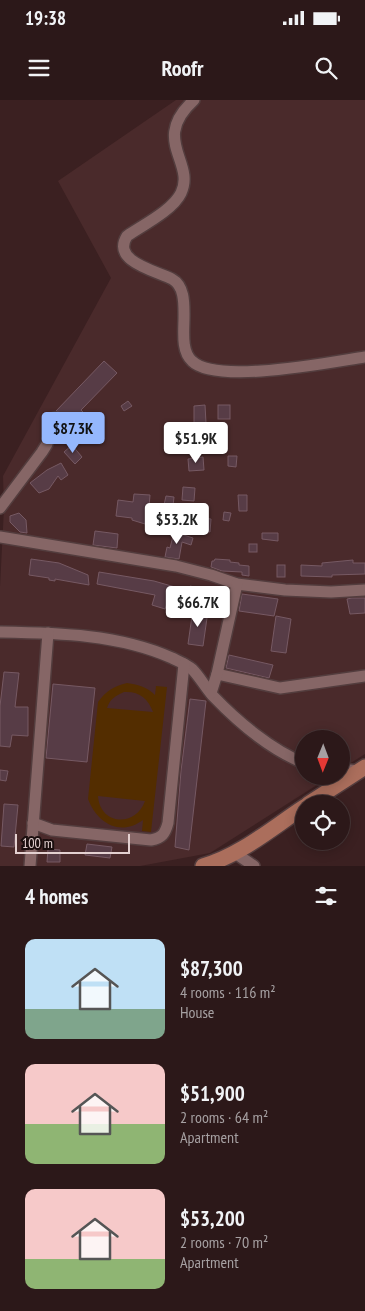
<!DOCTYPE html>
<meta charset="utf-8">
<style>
:root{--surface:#2c1819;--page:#382526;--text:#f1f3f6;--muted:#a6a0a2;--line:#483738;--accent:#94b7fd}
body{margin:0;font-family:"PT Sans Narrow",sans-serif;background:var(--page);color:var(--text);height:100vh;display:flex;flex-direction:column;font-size:19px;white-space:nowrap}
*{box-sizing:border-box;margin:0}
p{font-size:16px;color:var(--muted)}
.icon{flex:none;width:28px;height:28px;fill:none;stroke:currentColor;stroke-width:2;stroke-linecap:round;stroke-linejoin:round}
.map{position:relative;height:766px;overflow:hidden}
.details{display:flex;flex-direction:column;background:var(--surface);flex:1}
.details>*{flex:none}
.needle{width:32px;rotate:181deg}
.controls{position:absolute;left:295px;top:630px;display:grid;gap:10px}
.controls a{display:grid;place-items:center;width:55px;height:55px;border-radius:50%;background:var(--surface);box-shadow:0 2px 12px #0003,0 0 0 1px var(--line);font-size:25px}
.scale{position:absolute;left:15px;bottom:12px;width:115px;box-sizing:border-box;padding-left:5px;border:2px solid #e3d0d0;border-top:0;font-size:14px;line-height:18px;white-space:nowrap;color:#e3d0d0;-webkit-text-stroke:4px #1a0e0e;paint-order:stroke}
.price{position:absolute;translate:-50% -42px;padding:0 11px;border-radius:5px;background:#fff;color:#222;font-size:16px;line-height:32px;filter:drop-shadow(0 1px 2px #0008)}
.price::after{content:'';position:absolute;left:50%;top:30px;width:15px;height:11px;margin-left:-8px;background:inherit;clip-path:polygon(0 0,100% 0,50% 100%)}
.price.on{background:var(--accent);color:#111}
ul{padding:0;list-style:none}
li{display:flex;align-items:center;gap:15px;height:125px;padding:0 25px}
li span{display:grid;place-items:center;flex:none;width:140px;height:100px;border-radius:10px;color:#555}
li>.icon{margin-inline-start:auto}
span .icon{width:60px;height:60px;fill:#fffc;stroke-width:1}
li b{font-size:21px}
h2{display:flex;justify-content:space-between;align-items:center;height:60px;padding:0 25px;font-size:21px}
.status{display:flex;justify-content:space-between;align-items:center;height:35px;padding:0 25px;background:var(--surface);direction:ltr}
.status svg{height:14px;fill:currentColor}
header{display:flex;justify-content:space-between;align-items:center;height:65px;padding:0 25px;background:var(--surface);font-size:22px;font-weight:700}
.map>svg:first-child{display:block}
</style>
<div class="status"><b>19:38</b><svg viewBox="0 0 49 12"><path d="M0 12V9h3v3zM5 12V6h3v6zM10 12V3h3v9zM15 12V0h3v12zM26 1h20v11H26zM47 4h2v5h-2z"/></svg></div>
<header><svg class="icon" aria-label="menu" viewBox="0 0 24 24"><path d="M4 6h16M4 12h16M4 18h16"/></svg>Roofr<svg class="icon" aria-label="search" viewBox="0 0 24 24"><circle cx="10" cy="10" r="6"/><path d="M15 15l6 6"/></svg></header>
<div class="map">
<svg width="365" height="766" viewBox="0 0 365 766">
<rect width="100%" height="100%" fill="#3b2021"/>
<path fill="#4a2a2b" d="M176 0H365V654L341 669V639H304V676H331L210 753 140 766H0V487L4 408 3 376 111 178 58 81Z"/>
<path fill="#532d00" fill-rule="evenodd" d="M127 583C139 585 147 587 155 595L156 586 167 587 151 732 142 731 143 720C120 737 97 723 88 699L98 602C106 591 114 586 127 583ZM124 592C139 591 148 598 153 612L107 608C110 599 115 596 124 592ZM98 696 145 701C135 728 100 725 98 696Z"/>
<g fill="#573c46" stroke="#765963">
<path d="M104 261 117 273 81 310 93 322 80 336 62 319 60 313 56 311Z"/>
<path d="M128 301 132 306 124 311 121 306Z"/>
<path d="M205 305 206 323H194V306Z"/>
<rect x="218" y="305" width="12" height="14"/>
<path d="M173 332 177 343 170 345 167 335Z"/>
<path d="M208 332H219V340H216V343L208 344Z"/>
<path d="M72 345 82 357 75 364 64 352Z"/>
<path d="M228 356H237L236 367 228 366Z"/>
<path d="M203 357 204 370 189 371 188 359Z"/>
<path d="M61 363 68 375 61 380 58 376 49 389 39 393 30 383 47 370Z"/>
<path d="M183 387 195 388 194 401 182 400Z"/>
<path d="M134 394 150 395 149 407 145 424 132 420V418L116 416 118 400 133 402Z"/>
<path d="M238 395H247V411H239Z"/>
<path d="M166 396 174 397 173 406 164 405Z"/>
<path d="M224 412 231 413 229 421 223 420Z"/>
<path d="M19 413 26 420 27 433 20 432 10 422V416Z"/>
<path d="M200 418 211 419 210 432 199 431Z"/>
<path d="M95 431 118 434 117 448 93 445Z"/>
<path d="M174 432 193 438 191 445 182 442 179 459 165 457 167 447 170 448Z"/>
<path d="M262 433H278V441L262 439Z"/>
<rect x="249" y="444" width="8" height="8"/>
<path d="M31 459 59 463 88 475 89 485 55 479V481L49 480V478L29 475Z"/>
<path d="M215 459 230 460V462L239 463V465L249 466V476L242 475V472L222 471 211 467 212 461H214Z"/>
<path d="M353 460V463H365V474L332 475V477L301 476V465L322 466V463Z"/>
<rect x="277" y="465" width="8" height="12"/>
<path d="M99 472 154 481 189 491 190 486 223 493 221 503 178 494 177 498 170 496 165 509 152 505 155 495 97 484Z"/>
<path d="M242 494 278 499 274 516 239 511Z"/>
<path d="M352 498H365V513L350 514 347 499Z"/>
<path d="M193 509 208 511 203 546 188 544Z"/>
<path d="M276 516 291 519 286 553 271 551Z"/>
<path d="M229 555 273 565 269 578 226 568Z"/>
<path d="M4 572 19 573 15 607H28V636L12 635 10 647 0 646V606Z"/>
<path d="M53 584 95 588 87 662 46 658Z"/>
<path d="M190 599 206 601 189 750 175 747 181 671Z"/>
<path d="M0 670 8 671 6 681 0 680Z"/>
<path d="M4 704 18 705 14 747 1 746Z"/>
<path d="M87 744 112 747 110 758 85 755Z"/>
<path d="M48 749 60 750V762H47Z"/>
</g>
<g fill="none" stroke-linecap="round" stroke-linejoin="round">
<defs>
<g id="minor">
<path d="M194 0C150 40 196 62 181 93 173 110 143 125 127 136 111 162 157 171 172 179 185 186 184 205 184 217 184 231 181 251 192 261 216 285 331 262 365 257"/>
<path d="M0 408 42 352 47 344 55 318"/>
<path d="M0 437 176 466 211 475 237 484 285 490 331 492 365 490"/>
<path d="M0 532C57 533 119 534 172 558 178 561 186 564 192 569 200 577 205 587 213 596 237 621 271 650 304 663"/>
<path d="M217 574 280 588 365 576"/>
<path d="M211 593 217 574 237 484"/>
<path d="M341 669 359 671"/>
<path d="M33 723 52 730 151 740C162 738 165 734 168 723L184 564"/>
<path d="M235 753 254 766"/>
<path d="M30 766 48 533"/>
</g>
<g id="major">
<path d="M308 704 365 667"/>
<path d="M203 766C241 755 272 728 304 707"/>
</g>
</defs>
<use href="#minor" stroke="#533d3e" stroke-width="14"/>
<use href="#major" stroke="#533d3e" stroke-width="18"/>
<path stroke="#897272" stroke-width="1" stroke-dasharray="2.5 2.5" stroke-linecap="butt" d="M60 335 69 329"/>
<use href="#minor" stroke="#866666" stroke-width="11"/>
<use href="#major" stroke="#ab6e5c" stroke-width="15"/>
</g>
</svg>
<div class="controls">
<a><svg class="needle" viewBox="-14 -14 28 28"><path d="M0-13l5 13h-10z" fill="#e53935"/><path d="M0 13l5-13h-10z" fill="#a6a0a2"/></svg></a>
<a><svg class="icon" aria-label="locate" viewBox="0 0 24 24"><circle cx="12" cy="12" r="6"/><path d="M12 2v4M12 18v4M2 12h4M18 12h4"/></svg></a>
</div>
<div class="scale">100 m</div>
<b class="price on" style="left:73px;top:354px">$87.3K</b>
<b class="price" style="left:196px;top:364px">$51.9K</b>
<b class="price" style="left:177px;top:445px">$53.2K</b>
<b class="price" style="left:198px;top:528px">$66.7K</b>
</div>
<section class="details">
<h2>4 homes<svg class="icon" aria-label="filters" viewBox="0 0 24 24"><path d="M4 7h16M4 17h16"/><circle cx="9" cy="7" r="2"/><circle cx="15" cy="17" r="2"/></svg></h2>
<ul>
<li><span style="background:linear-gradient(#bfe0f5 70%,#7fa58c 0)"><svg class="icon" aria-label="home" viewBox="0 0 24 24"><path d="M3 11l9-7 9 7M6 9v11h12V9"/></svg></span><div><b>$87,300</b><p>4 rooms · 116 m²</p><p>House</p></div></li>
<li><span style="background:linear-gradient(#f6c9c9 60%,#8fb573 0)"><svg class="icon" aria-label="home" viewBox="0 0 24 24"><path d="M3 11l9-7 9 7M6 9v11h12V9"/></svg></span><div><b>$51,900</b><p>2 rooms · 64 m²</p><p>Apartment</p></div></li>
<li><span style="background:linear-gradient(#f6c9c9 70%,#8fb573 0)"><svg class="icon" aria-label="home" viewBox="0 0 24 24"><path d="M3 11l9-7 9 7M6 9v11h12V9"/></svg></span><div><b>$53,200</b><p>2 rooms · 70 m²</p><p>Apartment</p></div></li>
</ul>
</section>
